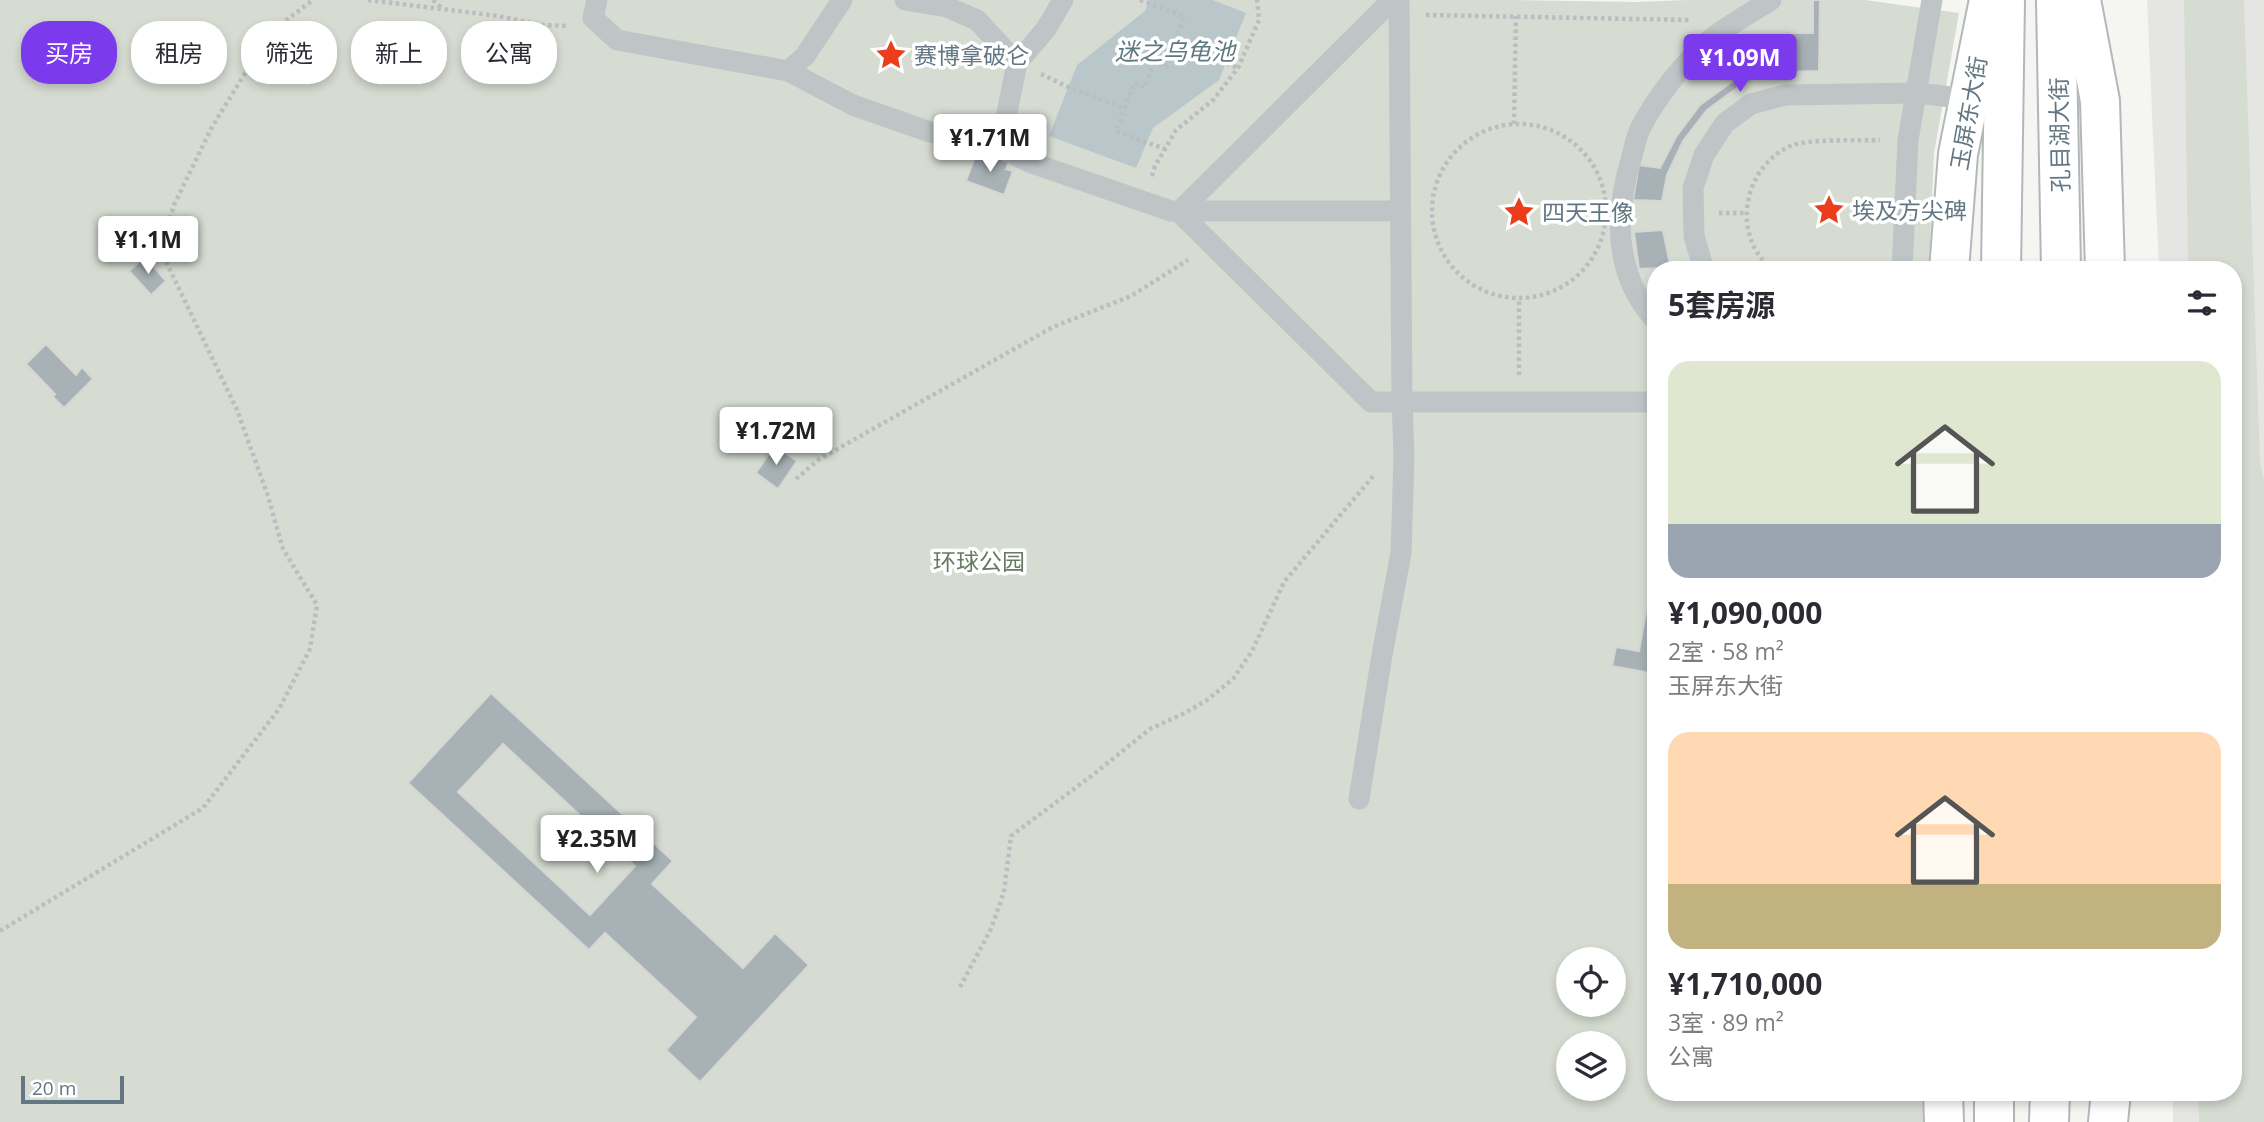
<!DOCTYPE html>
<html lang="zh">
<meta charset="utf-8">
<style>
:root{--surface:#fff;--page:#f2f2f3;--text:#2b2b33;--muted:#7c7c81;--accent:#7c3aed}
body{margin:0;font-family:"Open Sans","Noto Sans SC",sans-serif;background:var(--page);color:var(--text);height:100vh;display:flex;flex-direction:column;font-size:26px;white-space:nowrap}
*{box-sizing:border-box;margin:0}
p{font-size:23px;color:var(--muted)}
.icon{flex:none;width:38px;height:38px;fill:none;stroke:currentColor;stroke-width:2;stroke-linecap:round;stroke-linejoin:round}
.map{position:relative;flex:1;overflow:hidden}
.panel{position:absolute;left:1647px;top:261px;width:595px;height:840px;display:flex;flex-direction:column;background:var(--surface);border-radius:28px;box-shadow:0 4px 10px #0003}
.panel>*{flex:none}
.hud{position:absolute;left:21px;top:21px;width:665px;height:63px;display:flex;gap:14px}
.tools{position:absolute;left:1556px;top:947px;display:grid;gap:14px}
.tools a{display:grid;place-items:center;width:70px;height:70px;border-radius:50%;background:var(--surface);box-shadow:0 4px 10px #0003;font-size:35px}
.scale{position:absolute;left:21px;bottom:18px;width:103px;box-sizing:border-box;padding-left:7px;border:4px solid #627783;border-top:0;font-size:19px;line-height:24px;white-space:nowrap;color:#627783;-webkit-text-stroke:5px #fff;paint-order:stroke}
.price{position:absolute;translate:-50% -60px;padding:0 16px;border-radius:7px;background:#fff;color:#222;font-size:23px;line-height:46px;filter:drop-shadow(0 2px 4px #0008)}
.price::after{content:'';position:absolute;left:50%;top:42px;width:21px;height:16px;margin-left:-10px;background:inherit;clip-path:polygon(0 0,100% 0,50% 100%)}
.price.active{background:var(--accent);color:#fff}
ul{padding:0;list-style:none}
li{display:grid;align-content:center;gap:14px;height:371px;padding:0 21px}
li span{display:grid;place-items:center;height:217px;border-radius:21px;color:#555}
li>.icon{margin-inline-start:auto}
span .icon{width:126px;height:126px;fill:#fffc;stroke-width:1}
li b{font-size:30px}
h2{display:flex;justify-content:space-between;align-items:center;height:84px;padding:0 21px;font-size:30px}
.pill{padding:0 24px;border-radius:28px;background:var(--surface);box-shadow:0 4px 10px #0003;font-size:24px;line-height:63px}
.pill.active{background:var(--accent);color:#fff}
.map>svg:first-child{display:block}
</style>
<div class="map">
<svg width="2264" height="1122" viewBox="0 0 2264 1122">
<rect width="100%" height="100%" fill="#f5f5f1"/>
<path fill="#e5e6e4" d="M2147 0H2264V1122H2173V1092H2233V270L2159 269Z"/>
<g fill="#d6dcd2" fill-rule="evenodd">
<path d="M0 0H1514L1636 2 1688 0H1865L1959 13 1934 153 1929 269 1656 270V1092H1932V1122H0ZM1568 959H1614V1004H1568ZM1568 1043H1614V1088H1568Z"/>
<path d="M2184 0H2244L2260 462 2264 480V1122H2199L2198 1092H2233V270L2188 269Z"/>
</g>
<path fill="#b9c7cb" d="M1149 0H1213L1246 13 1219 80 1153 128 1136 168 1049 136 1077 65 1145 11Z"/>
<g fill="#a8b2b6" stroke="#d6d6d4" stroke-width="2" fill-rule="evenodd">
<path d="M1813 0H1820L1819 71 1780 72 1744 83 1707 110 1683 141 1667 175 1662 201 1633 200 1639 165 1660 168 1676 137 1700 105 1740 76 1748 74V44L1787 43V33H1813Z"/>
<path d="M984 153 1009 162 1006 169 1013 171 1004 195 966 181 975 157 981 159Z"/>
<path d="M1663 230 1671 270H1661L1660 268 1639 269 1634 232Z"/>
<path d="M145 257 166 281 151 295 129 271Z"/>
<path d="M46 344 76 375 82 367 93 379 64 408 53 397 55 394 26 364Z"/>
<path d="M774 446 797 461 778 489 756 473Z"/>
<path d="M1654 566H1656V674L1612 666 1616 647 1639 651Z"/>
<path d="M491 693 673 861 652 884 743 968 775 933 809 965 700 1082 666 1050 696 1017 605 933 589 950 408 783ZM503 744 635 866 590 915 458 792Z"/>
</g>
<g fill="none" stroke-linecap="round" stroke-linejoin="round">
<defs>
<g id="primary">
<path d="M2081 0 2100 101 2105 270"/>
<path d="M1949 270 1958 154 1989 0"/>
<path d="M1943 1092 1944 1122"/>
<path d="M2108 1122 2111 1092"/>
</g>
<g id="trunk">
<path d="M2056 0 2061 270"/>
<path d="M2001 270 2005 0"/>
<path d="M1994 1122V1092"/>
<path d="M2049 1122 2050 1092"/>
</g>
</defs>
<use href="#primary" stroke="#b3b8bb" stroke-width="42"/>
<use href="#trunk" stroke="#b2b7ba" stroke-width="42"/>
<g stroke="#bbbec0" stroke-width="4.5" stroke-dasharray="3.5 3.5" stroke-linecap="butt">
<path d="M368 0 498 16 542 25 569 26"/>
<path d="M433 0 443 9"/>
<path d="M1140 0 1184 16 1166 67 1154 63 1145 87 1134 83 1116 131 1165 149"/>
<path d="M1426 15 1690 20"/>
<path d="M1174 44 1238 68"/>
<path d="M1041 74 1068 87 1125 108"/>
<circle cx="1519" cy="211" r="87"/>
<path d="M1514 124 1516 16"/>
<path d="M1152 176 1155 166 1176 130 1213 100 1238 68 1259 20 1257 0"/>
<path d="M1719 213H1746"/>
<path d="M1773 270C1731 237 1742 170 1788 147 1805 138 1859 141 1880 140"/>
<path d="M1519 375V299"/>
<path d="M796 479 818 460 1053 327 1131 296 1188 260"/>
<path d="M0 931 203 808 279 709 310 649 317 605 283 549 267 493 237 410 161 251 174 205 212 127 260 49 285 21 313 0"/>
<path d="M960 987 991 929 1004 892 1011 836 1090 777 1150 729 1185 713 1207 700 1233 679 1252 651 1284 582 1375 474"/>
</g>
<g stroke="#bfc5c7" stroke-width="21">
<path d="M597 0 593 18 617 40 788 71 853 105 930 132 1000 147"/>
<path d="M905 0 947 7 977 20 1017 63 1000 147 1029 162 1171 211H1400"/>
<path d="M1399 0 1402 402H1656"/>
<path d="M1017 63 1046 29 1063 0"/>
<path d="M788 71 805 56 842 0"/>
<path d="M1704 270 1694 236 1693 188 1704 155 1725 123 1751 104 1785 95 1917 93 1969 99"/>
<path d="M1902 270 1908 140 1932 0"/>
<path d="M1656 321C1614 275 1614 217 1631 160 1634 149 1636 135 1642 125 1658 96 1681 67 1704 45 1721 29 1751 13 1771 0"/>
<path d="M1359 799 1382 655 1401 553 1404 457 1402 402H1371L1179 212 1392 0"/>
</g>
<use href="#primary" stroke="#fff" stroke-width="38"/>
<use href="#trunk" stroke="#fff" stroke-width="38"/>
</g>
<defs>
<symbol id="sight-bare" viewBox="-9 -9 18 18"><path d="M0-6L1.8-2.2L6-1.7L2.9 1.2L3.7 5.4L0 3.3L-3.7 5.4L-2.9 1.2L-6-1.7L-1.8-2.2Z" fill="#eb3d1b" stroke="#fff" stroke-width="2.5" paint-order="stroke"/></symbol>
</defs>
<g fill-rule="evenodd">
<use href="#sight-bare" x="869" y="33" width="44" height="44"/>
<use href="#sight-bare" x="1807" y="188" width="44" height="44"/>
<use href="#sight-bare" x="1497" y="190" width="44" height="44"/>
</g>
<g text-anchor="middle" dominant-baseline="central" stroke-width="7" stroke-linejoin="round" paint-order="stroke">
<g font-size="23" fill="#627783" stroke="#fff" text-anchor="start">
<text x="914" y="55">赛博拿破仑</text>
<text x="1852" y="210">埃及方尖碑</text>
<text x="1542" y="212">四天王像</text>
</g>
<g font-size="23" fill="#627783" stroke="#fff">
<text transform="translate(1968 113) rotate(-80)">玉屏东大街</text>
<text transform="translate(2059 135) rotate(-91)">孔目湖大街</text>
</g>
<g font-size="23" fill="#687a61" stroke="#fff">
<text x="979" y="561">环球公园</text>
</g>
<g font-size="24" font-style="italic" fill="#5e7a81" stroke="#fff">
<text x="1175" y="50">迷之乌龟池</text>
</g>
</g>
</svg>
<div class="tools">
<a><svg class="icon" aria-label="locate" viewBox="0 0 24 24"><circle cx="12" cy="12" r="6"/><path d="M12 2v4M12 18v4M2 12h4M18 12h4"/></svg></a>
<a><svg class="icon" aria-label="layers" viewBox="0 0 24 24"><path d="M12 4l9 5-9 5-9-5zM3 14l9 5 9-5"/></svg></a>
</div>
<div class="scale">20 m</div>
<b class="price active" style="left:1740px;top:94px">¥1.09M</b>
<b class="price" style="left:990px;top:174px">¥1.71M</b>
<b class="price" style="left:148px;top:276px">¥1.1M</b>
<b class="price" style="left:776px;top:467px">¥1.72M</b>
<b class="price" style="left:597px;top:875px">¥2.35M</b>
<div class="hud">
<a class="pill active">买房</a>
<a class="pill">租房</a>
<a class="pill">筛选</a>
<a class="pill">新上</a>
<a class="pill">公寓</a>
</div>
<section class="panel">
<h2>5套房源<svg class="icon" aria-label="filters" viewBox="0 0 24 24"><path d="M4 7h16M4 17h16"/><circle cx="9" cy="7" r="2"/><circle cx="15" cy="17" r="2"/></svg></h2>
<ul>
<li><span style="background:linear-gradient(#dfe7d0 75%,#9aa5b1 0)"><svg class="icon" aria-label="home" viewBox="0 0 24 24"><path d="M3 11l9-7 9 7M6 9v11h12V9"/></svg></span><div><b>¥1,090,000</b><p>2室 · 58 m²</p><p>玉屏东大街</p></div></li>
<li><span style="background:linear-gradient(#ffd9b3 70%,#c2b280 0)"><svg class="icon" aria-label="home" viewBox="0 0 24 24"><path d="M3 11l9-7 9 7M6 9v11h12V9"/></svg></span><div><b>¥1,710,000</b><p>3室 · 89 m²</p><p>公寓</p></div></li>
</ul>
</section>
</div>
